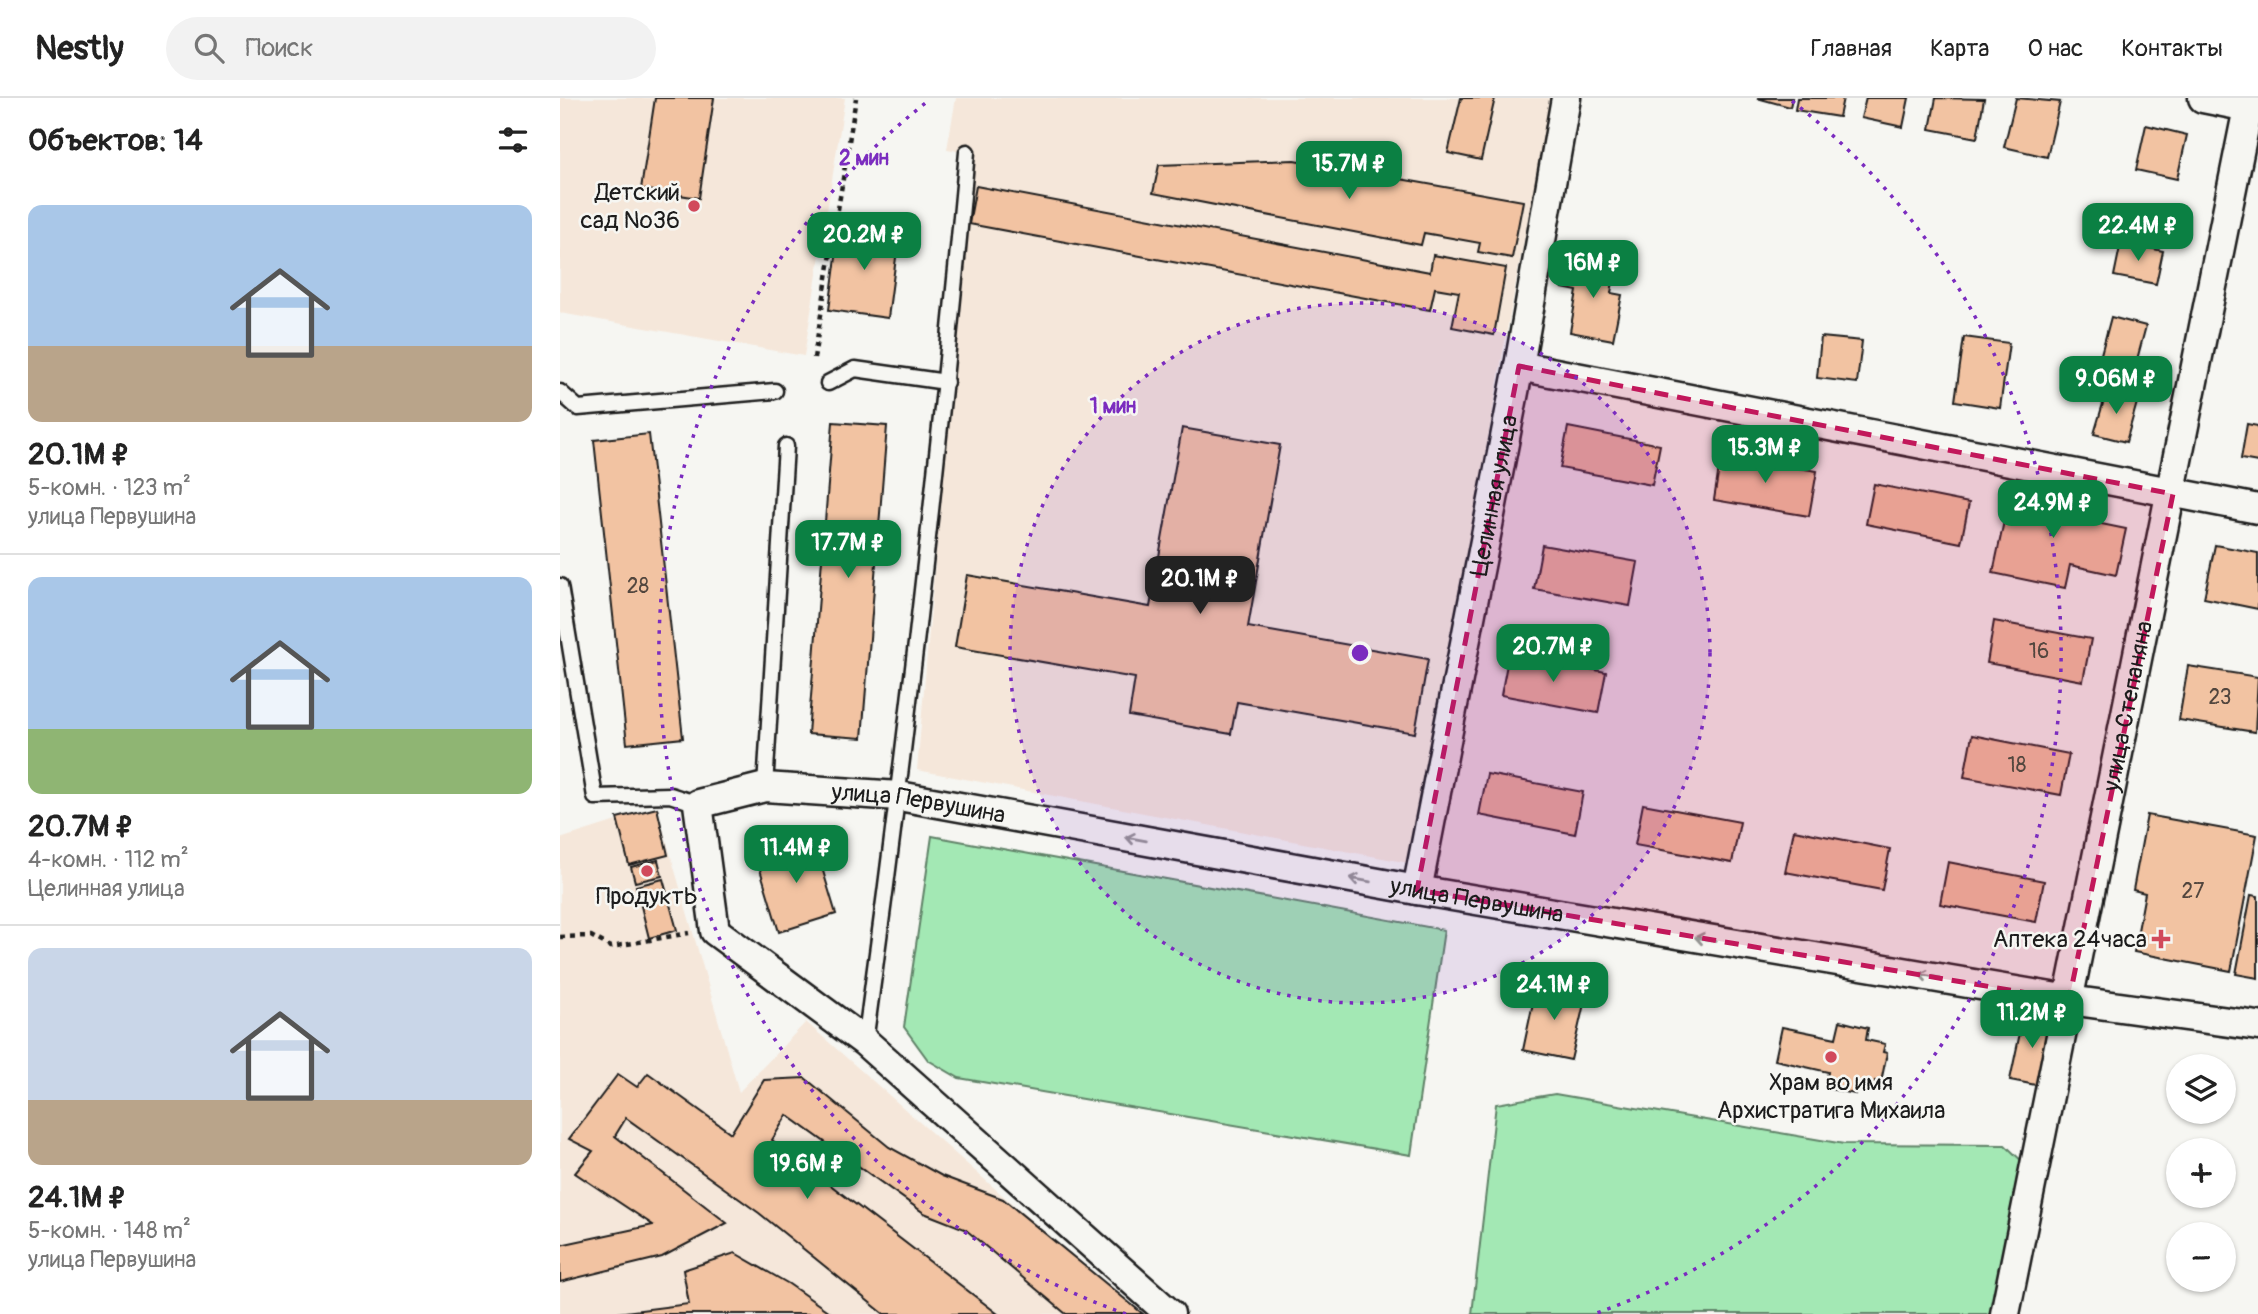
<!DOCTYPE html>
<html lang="ru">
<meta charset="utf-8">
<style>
:root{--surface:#fff;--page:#f2f2f2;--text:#222;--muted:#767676;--line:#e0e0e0;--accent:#0b8043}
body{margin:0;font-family:Pangolin,sans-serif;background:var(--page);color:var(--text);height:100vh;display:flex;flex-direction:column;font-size:26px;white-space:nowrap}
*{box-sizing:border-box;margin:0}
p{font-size:23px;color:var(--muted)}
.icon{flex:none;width:38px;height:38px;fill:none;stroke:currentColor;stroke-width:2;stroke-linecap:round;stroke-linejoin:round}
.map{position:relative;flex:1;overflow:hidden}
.drawer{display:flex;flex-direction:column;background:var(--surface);width:560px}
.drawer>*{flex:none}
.controls{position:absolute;left:1606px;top:956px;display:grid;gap:14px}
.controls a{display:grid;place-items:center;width:70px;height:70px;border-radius:50%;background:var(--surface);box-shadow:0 2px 5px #0004;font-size:35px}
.price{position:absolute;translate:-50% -60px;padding:0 16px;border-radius:14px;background:var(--accent);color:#fff;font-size:23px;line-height:46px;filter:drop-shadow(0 2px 4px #0008)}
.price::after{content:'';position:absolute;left:50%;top:42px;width:21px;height:16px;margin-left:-10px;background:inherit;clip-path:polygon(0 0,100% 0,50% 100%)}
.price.current{background:#222;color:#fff}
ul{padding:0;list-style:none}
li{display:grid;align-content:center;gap:14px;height:371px;padding:0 28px}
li+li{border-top:2px solid var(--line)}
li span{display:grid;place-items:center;height:217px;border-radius:14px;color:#555}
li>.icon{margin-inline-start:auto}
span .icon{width:126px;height:126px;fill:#fffc;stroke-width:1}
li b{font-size:30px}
h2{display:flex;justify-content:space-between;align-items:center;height:84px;padding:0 28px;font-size:30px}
header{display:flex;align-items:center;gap:42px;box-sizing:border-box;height:98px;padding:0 35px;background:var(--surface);border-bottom:2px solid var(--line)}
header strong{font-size:33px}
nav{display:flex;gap:38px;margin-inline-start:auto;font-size:24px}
.search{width:490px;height:63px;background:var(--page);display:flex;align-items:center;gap:18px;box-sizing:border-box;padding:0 24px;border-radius:38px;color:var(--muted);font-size:26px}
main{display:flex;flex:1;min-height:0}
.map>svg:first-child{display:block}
</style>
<header>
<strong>Nestly</strong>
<div class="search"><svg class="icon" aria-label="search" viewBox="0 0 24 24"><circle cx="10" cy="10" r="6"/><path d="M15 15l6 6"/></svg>Поиск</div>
<nav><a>Главная</a><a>Карта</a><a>О нас</a><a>Контакты</a></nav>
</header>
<main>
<section class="drawer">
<h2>Объектов: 14<svg class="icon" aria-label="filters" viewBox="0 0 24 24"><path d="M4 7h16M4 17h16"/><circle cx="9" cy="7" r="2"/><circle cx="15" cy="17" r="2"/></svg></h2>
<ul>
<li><span style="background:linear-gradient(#a9c7e8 65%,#b9a48a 0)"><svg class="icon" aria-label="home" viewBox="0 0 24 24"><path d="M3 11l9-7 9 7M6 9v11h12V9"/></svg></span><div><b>20.1M ₽</b><p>5-комн. · 123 m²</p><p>улица Первушина</p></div></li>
<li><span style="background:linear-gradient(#a9c7e8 70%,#8fb573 0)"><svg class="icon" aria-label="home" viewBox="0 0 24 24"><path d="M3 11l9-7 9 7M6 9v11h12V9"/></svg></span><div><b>20.7M ₽</b><p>4-комн. · 112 m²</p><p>Целинная улица</p></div></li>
<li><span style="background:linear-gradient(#c9d6e8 70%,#b9a48a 0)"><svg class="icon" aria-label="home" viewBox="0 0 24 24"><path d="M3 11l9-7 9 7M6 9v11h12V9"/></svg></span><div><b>24.1M ₽</b><p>5-комн. · 148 m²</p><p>улица Первушина</p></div></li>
</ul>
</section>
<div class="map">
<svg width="1698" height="1216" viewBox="0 0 1698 1216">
<rect width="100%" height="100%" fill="#f6f6f2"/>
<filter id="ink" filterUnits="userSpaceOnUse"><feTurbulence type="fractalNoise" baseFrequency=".0143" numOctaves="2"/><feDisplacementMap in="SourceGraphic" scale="14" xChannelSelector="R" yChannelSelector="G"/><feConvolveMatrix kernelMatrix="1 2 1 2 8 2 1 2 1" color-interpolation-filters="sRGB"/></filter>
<g filter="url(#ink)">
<g fill="#f5e7da">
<path d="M0 0H285L244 258 0 215Z"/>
<path d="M396 0H991L944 248 854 766 357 672 403 142 416 56 387 51Z"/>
<path d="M97 710 179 994 246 924 577 1216H0V741Z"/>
</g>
<g fill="#a3e8b4" stroke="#608268" stroke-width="2">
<path d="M372 738 884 832 851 1057 399 980 368 962 344 929Z"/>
<path d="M995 996 1284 1046 1445 1047 1465 1066 1437 1216H912L936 1006Z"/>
</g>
<g fill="#f2c3a2" stroke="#1c1c1c" stroke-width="2">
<path d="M95 0H154L139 100 81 91Z"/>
<path d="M901 0H935L921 62 888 55Z"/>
<path d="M1197 0H1232L1230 9Z"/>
<path d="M1237 0H1283L1279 19 1235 12Z"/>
<path d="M1306 0H1349L1343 29 1301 20Z"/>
<path d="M1376 0 1424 1 1417 40 1370 31Z"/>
<path d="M1456 0 1500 4 1487 59 1444 49Z"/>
<path d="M1586 27 1627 37 1617 81 1576 72Z"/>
<path d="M734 62 963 103 952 160 918 154 920 145 864 135 861 147 593 95 599 67Z"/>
<path d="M416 88 870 174 873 157 946 170 934 237 892 229 899 194 875 190 870 212 409 126Z"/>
<path d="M280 129 339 137 328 220 269 212Z"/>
<path d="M1561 144 1603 153 1596 186 1554 178Z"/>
<path d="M1007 163 1055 172 1051 195 1062 197 1053 242 1010 234 1017 193 1002 190Z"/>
<path d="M1551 219 1586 228 1575 269 1540 260Z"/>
<path d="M1261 239 1302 243 1297 285 1257 280Z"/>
<path d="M1404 239 1449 245 1440 310 1395 303Z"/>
<path d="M1547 292 1578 301 1566 344 1534 336Z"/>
<path d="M273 324 327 328 302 640 248 636Z"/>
<path d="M1687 326 1698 328V364L1681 361Z"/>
<path d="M1008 329 1100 347 1092 387 1000 370Z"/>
<path d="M622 330 720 347 688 529 868 561 855 635 677 604 671 636 569 618 575 580 395 549 407 477 590 509Z"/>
<path d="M89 336 123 640 67 646 34 342Z"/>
<path d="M1161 357 1257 373 1249 418 1154 402Z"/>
<path d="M1314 386 1409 405 1401 445 1306 426Z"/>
<path d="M1451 390 1520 404 1517 421 1566 431 1556 477 1510 467 1505 490 1433 475Z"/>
<path d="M982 447 1078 464 1070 508 974 491Z"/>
<path d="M1655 447 1698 455V511L1644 500Z"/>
<path d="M1434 523 1531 541 1523 583 1427 565Z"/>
<path d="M949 556 1046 574 1038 615 941 597Z"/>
<path d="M1628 568 1698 579 1695 634 1619 622Z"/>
<path d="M1412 637 1509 656 1501 697 1404 679Z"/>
<path d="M927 676 1023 694 1015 736 919 717Z"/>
<path d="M1083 706 1180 724 1172 765 1075 747Z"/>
<path d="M97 710 108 757 69 767 57 720Z"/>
<path d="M1587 717 1697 737 1671 873 1574 854 1585 795 1573 792Z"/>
<path d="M1234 732 1330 751 1322 792 1225 774Z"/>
<path d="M253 740 276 816 219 834 196 758Z"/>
<path d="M98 762 102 778 75 784 71 769Z"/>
<path d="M1388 764 1484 783 1476 824 1380 806Z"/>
<path d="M103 781 117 832 89 840 76 788Z"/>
<path d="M1691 797 1698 798V880L1676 876Z"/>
<path d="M977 886 1026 897 1011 962 963 952Z"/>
<path d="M1464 916 1495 922 1481 988 1450 982Z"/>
<path d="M1280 923 1308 930 1306 942 1325 946 1323 954 1327 955 1321 984 1315 983 1314 990 1296 986 1295 996 1265 990 1268 974 1215 962 1222 929 1276 940Z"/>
<path d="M88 975 171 1035 204 982 245 980 329 1049 382 1078 443 1101 583 1216H506L405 1131 364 1115 227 1017 212 1042 438 1216H324L199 1115 66 1020 55 1038 167 1125 102 1159 0 1184V1147L93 1127 15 1075 33 1053 9 1041 58 976 77 989Z"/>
<path d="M175 1155 229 1186 272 1216H49L129 1206 123 1172Z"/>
</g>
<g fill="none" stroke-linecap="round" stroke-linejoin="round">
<defs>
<g id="service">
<path d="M268 285 295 271 386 284"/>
<path d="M0 294 18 310 215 293"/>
<path d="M0 488 35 699 110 697 138 706"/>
<path d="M205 689 226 348"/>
<path d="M305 944C346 648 380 352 407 54"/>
</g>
<g id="minor">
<path d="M1643 0 1688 9"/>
<path d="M959 268 1698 411"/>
<path id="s1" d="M857 792 959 268 1006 0"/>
<path id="s2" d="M610 1216 305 944 155 833 138 706 205 689 339 698 857 792 1509 902 1698 928"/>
<path id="s3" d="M1445 1216 1690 0"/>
</g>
</defs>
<use href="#service" stroke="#1c1c1c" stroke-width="19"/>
<use href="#minor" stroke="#1c1c1c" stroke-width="33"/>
<g stroke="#1c1c1c" stroke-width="4.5" stroke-dasharray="5 5" stroke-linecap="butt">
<path d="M254 260 296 0"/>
<path d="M0 839 31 838 51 849 129 835"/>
</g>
<use href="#service" stroke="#f6f6f2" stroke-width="14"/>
<use href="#minor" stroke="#f6f6f2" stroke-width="28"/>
</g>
<defs><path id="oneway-shaft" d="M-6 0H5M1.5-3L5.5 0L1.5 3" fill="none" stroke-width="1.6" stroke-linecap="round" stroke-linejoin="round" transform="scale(1.75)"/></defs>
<g stroke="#949492">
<use href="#oneway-shaft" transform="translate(576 741) rotate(-170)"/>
<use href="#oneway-shaft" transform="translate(800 782) rotate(-170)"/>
<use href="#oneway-shaft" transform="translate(1145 841) rotate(-170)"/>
<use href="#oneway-shaft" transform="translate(1369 878) rotate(-170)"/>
</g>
</g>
<path fill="#c2185b" fill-opacity="0.2" stroke="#c2185b" stroke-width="5" stroke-dasharray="14 9" stroke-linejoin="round" d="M959 268 1613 396 1509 902 857 792Z"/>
<circle cx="800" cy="555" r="350" fill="#7b2cbf" fill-opacity=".12"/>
<g fill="none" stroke="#7b2cbf" stroke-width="3.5" stroke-dasharray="3.5 7">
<circle cx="800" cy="555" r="350"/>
<path d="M566 1216A701 701 0 0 1 368 3M1232 3A701 701 0 0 1 1034 1216"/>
</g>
<g fill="#d1495b" stroke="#f6f6f2" stroke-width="2.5">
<circle cx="134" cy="108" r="7"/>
<circle cx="87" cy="773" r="7"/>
<path d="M1597.5 830.5h7v7h7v7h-7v7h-7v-7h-7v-7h7z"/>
<circle cx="1271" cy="959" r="7"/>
</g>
<g text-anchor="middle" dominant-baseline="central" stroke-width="5" stroke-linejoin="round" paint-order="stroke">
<g font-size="21" fill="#52463e">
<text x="78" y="488">28</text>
<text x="1479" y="553">16</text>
<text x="1660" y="599">23</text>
<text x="1457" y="667">18</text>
<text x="1633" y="793">27</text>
</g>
<g font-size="24" fill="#1c1c1c" stroke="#f6f6f2" text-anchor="end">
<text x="120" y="94">Детский<tspan x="120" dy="28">сад №36</tspan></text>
<text x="87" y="798" text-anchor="middle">ПродуктЬ</text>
<text x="1587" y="841">Аптека 24часа</text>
<text x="1271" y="984" text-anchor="middle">Храм во имя<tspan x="1271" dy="28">Архистратига Михаила</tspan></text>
</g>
<g font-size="24" fill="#1c1c1c" stroke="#f6f6f2">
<text stroke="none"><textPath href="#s1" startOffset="402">Целинная улица</textPath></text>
<text stroke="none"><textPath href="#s3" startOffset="620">улица Степаняна</textPath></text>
<text stroke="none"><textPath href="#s2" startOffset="947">улица Первушина</textPath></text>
<text stroke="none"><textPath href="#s2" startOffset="1514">улица Первушина</textPath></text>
</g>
</g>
<circle cx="800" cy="555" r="10" fill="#7b2cbf" stroke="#f6f6f2" stroke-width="3.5"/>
<g font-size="21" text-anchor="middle" font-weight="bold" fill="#7b2cbf" stroke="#f6f6f2" stroke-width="5" stroke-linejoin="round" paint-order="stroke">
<text x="304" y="67">2 мин</text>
<text x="553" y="315">1 мин</text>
</g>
</svg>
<div class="controls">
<a><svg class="icon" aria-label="layers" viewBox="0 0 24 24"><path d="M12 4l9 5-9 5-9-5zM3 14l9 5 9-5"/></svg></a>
<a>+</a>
<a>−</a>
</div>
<b class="price" style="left:789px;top:103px">15.7M ₽</b>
<b class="price" style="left:1578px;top:165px">22.4M ₽</b>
<b class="price" style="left:304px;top:174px">20.2M ₽</b>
<b class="price" style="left:1033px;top:202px">16M ₽</b>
<b class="price" style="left:1556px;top:318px">9.06M ₽</b>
<b class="price" style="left:1205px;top:387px">15.3M ₽</b>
<b class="price" style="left:1493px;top:442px">24.9M ₽</b>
<b class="price" style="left:288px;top:482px">17.7M ₽</b>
<b class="price current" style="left:640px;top:518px">20.1M ₽</b>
<b class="price" style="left:993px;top:586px">20.7M ₽</b>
<b class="price" style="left:236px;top:787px">11.4M ₽</b>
<b class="price" style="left:994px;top:924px">24.1M ₽</b>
<b class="price" style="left:1472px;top:952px">11.2M ₽</b>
<b class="price" style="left:247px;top:1103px">19.6M ₽</b>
</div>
</main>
